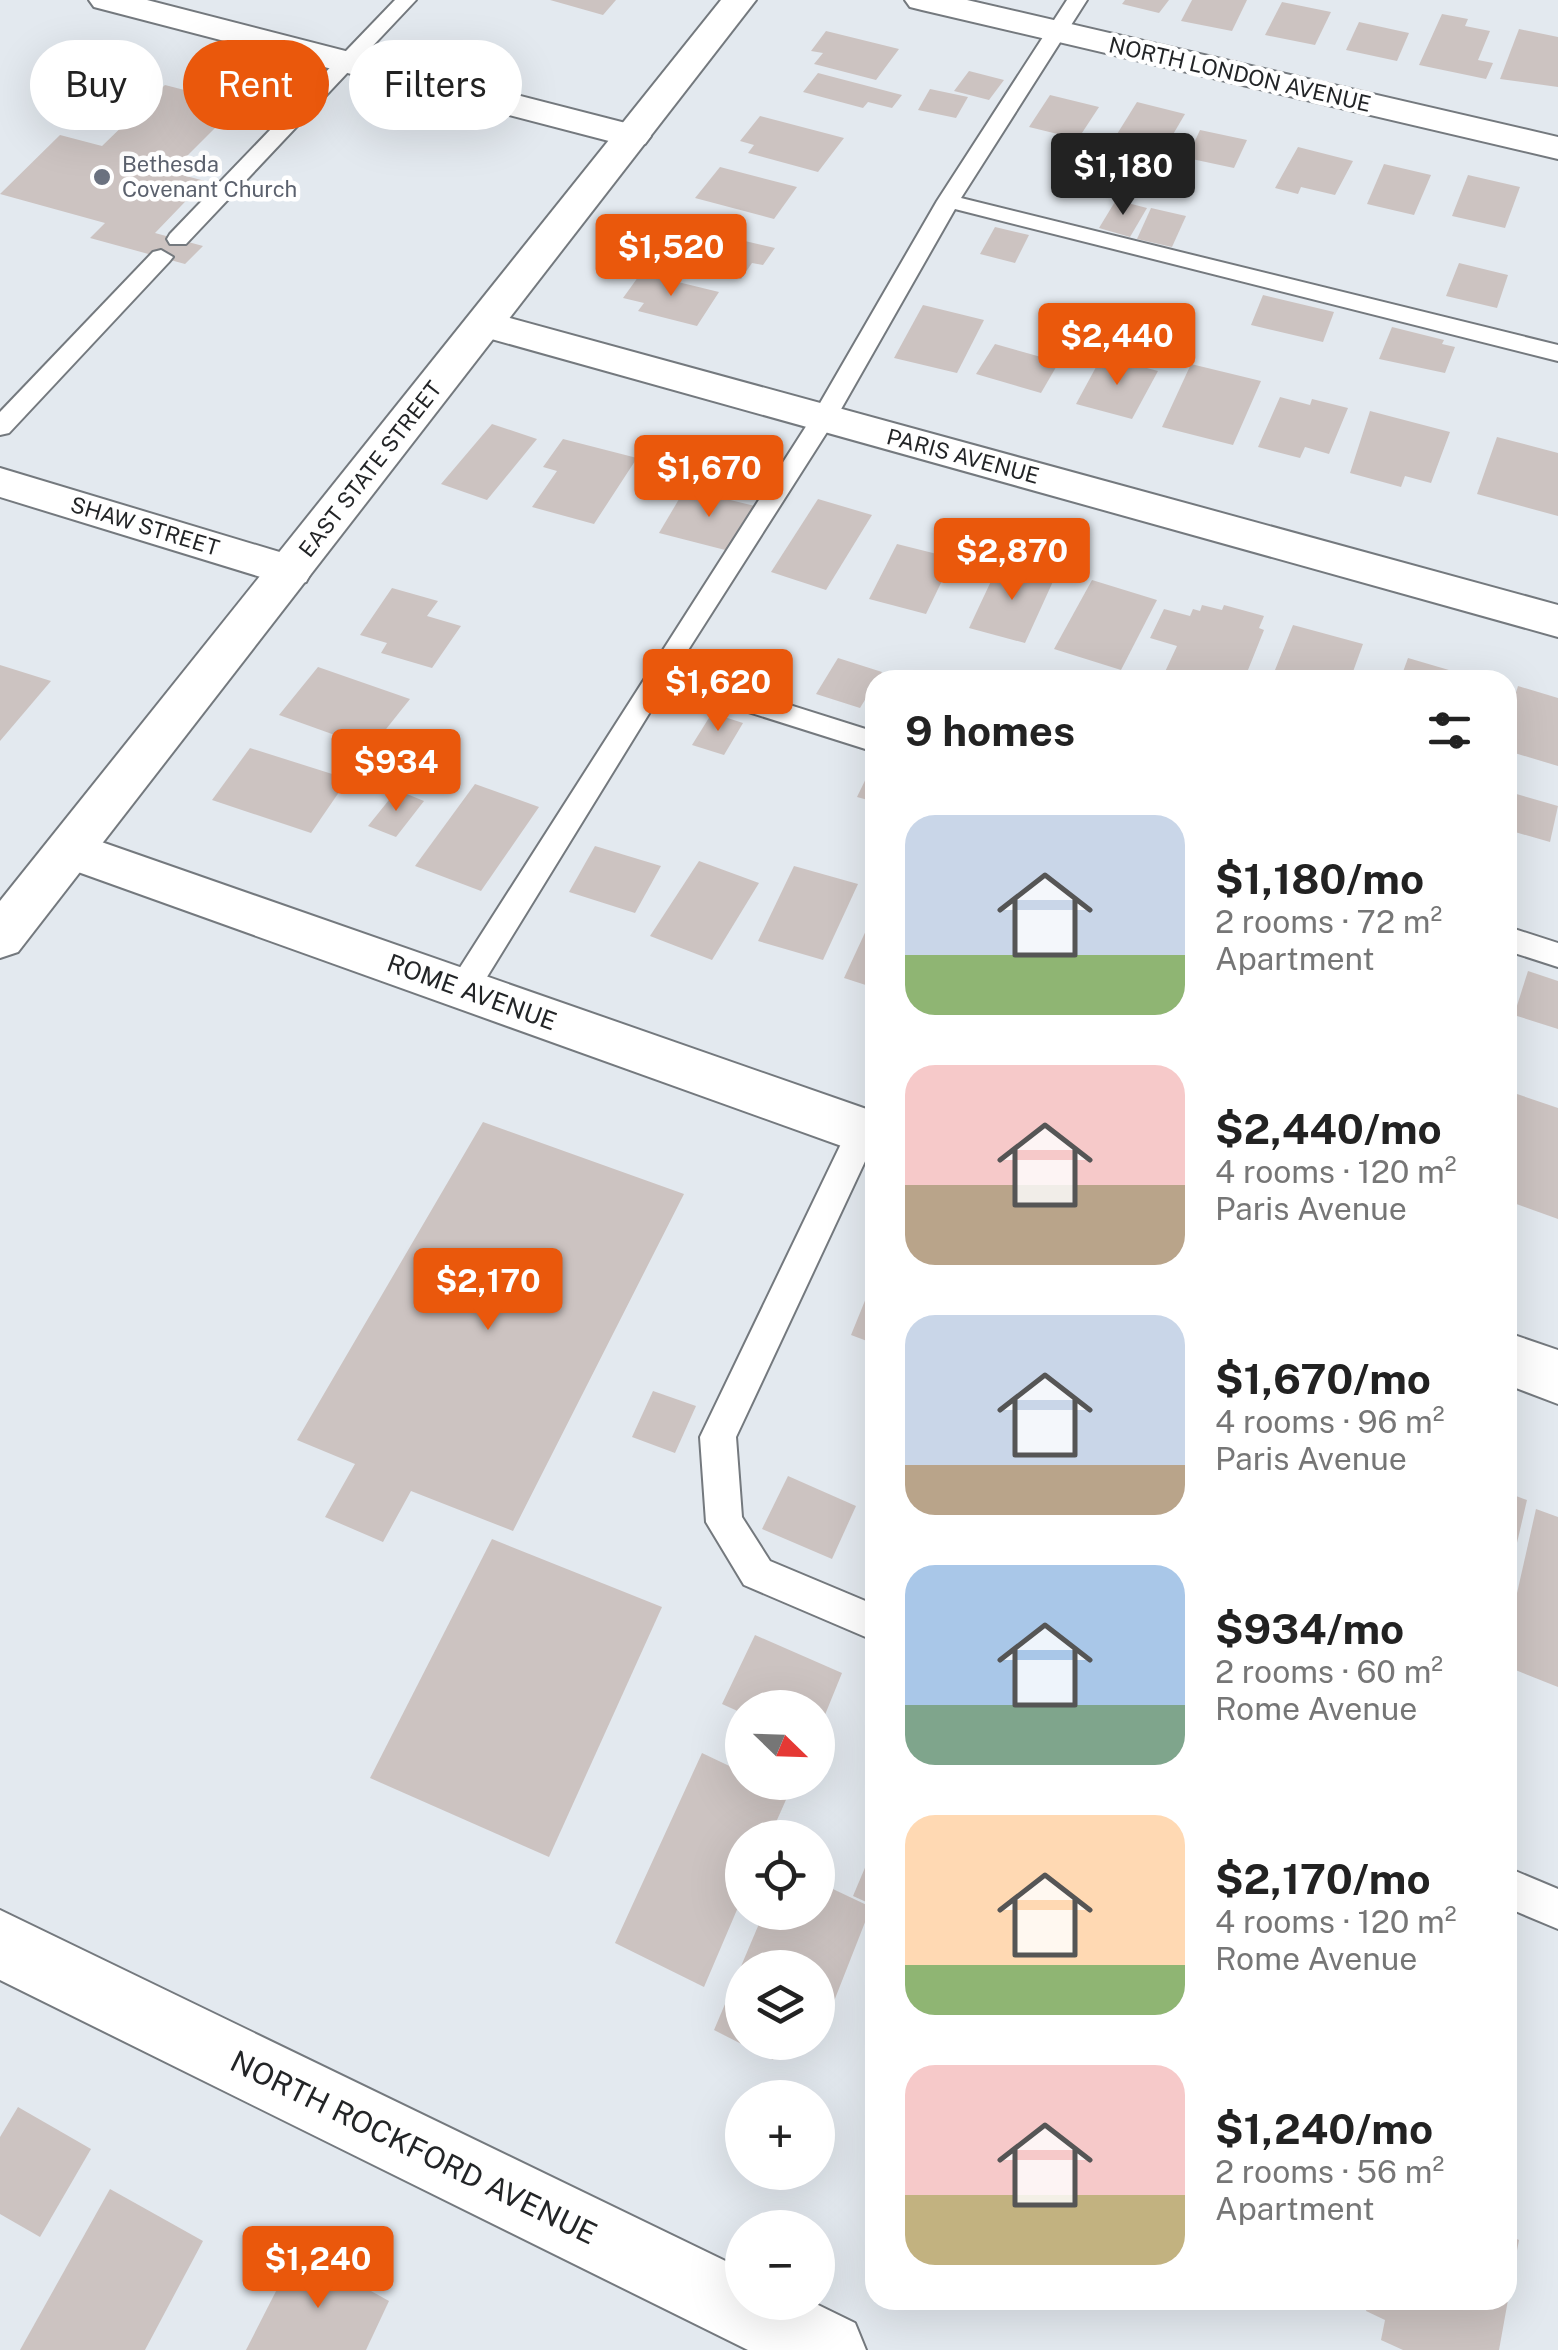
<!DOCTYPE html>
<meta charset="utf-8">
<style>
:root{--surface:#fff;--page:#f6f6f6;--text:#222;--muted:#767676;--accent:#ea580c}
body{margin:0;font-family:"Public Sans",sans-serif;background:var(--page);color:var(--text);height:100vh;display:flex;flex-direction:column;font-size:38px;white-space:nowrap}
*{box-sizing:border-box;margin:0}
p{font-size:32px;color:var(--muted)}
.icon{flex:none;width:55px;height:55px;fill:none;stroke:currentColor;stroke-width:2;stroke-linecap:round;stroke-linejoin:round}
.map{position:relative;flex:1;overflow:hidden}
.panel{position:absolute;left:865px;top:670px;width:652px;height:1640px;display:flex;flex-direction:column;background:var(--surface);border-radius:30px;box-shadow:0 10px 40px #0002}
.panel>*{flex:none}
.top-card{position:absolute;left:30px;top:40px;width:685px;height:90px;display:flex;gap:20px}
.needle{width:65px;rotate:113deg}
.controls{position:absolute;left:725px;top:1690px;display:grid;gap:20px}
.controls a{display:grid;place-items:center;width:110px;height:110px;border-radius:50%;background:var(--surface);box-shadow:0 10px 40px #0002;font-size:50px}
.price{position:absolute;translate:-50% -85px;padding:0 22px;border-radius:10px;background:var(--accent);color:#fff;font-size:32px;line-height:65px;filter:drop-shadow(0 2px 5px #0008)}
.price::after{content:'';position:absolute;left:50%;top:60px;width:30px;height:22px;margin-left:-15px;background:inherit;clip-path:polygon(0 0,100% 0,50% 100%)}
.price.active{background:#222;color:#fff}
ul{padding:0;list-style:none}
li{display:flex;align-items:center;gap:30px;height:250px;padding:0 40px}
li span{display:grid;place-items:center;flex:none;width:280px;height:200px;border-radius:30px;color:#555}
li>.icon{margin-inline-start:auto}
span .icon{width:120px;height:120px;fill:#fffc;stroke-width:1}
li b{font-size:42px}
h2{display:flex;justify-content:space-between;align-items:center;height:120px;padding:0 40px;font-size:42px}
.pill{padding:0 35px;border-radius:45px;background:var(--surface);box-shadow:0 10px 40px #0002;font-size:35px;line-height:90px}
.pill.active{background:var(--accent);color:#fff}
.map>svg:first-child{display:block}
</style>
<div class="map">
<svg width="1558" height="2350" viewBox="0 0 1558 2350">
<rect width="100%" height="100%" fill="#e3e9ef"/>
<g fill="#ccc3c1">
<path d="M550 0H616L603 15Z"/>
<path d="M1125 0H1169L1159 13 1122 4Z"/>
<path d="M1192 0H1247L1232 31 1181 21Z"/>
<path d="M1282 2 1331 12 1315 45 1265 35Z"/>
<path d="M1442 14 1468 19 1465 26 1490 31 1478 60 1493 63 1486 79 1419 65Z"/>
<path d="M1359 22 1409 33 1397 61 1346 50Z"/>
<path d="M1519 29 1558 37V87L1500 79Z"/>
<path d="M826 31 899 49 876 80 814 64 823 53 811 51Z"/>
<path d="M969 71 1004 80 989 100 954 91Z"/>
<path d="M818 73 902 95 892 108 868 102 863 108 803 92Z"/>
<path d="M165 85 239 104 171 172 205 181 155 233 203 246 185 264 90 238 105 223 0 194 60 135 102 146Z"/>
<path d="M930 89 968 97 956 118 918 110Z"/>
<path d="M1050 95 1099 107 1078 139 1029 127Z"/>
<path d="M1137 102 1185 114 1158 160 1109 147Z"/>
<path d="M760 116 844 138 818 172 748 153 754 145 740 141Z"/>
<path d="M1200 130 1247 140 1234 168 1187 158Z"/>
<path d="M1298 147 1353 161 1335 195 1301 187 1298 194 1275 188Z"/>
<path d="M1384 164 1431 175 1414 215 1367 204Z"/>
<path d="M720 167 797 187 774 219 695 198Z"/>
<path d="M1468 175 1520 187 1505 228 1452 216Z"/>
<path d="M1116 200 1147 208 1130 237 1099 228Z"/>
<path d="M1151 208 1186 216 1172 247 1137 239Z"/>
<path d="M995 227 1029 235 1015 263 980 254Z"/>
<path d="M694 229 775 248 763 265 752 263 741 279 670 262Z"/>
<path d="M1459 263 1508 275 1497 308 1446 296Z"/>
<path d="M641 273 719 292 697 326 638 311 644 303 623 298Z"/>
<path d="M1263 295 1334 312 1323 342 1251 325Z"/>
<path d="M923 305 984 320 957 373 894 358Z"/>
<path d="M1392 327 1444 340 1442 344 1455 347 1445 373 1379 359Z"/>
<path d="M995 344 1059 362 1041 393 976 374Z"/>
<path d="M1102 356 1158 371 1132 419 1076 404Z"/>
<path d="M1191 364 1261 381 1233 445 1162 427Z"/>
<path d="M1280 397 1310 405 1312 399 1348 408 1329 454 1305 447 1300 458 1258 447Z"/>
<path d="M1370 411 1450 432 1431 483 1405 476 1401 487 1350 473Z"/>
<path d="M492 424 537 439 487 500 441 484Z"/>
<path d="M1497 437 1558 453V516L1477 494Z"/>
<path d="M563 439 637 458 594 524 532 507 557 471 543 467Z"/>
<path d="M685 489 759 507 733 552 659 533Z"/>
<path d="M818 499 872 515 826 590 771 572Z"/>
<path d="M897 544 953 558 926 614 869 599Z"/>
<path d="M1000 562 1055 577 1025 643 969 628Z"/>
<path d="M1092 580 1157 600 1121 670 1054 649Z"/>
<path d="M392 588 438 601 427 616 461 626 432 668 381 653 387 643 360 635Z"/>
<path d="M1202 605 1222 610 1224 605 1264 616 1259 628 1264 630 1244 680H1186L1164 674 1177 646 1150 638 1164 609 1190 616 1193 609 1200 611Z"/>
<path d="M1293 625 1363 644 1350 680H1271Z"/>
<path d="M838 658 882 672 860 708 816 694Z"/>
<path d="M1408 658 1466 675 1464 680H1400Z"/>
<path d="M0 665 51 681 0 741Z"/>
<path d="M318 667 410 699 371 748 279 715Z"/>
<path d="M1518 686 1558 698V766L1508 751V700L1513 702Z"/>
<path d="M712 713 743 723 724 755 692 745Z"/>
<path d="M250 748 348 779 311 833 212 800Z"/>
<path d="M404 753 444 765 432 785 391 773Z"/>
<path d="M875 760V802L857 797Z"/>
<path d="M475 784 539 807 481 891 415 866Z"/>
<path d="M397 790 424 801 396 837 368 826Z"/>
<path d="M1513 793 1558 806 1550 842 1508 830Z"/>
<path d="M595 846 661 866 635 913 569 892Z"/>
<path d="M699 861 759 883 712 960 650 936Z"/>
<path d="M794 866 858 884 823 960 758 941Z"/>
<path d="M875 911V988L844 978Z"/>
<path d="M1528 971 1558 981V1029L1514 1015Z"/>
<path d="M1511 1092 1558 1108V1219L1508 1201Z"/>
<path d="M483 1122 684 1194 513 1531 411 1491 383 1542 325 1517 355 1464 297 1440Z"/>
<path d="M875 1276V1344L851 1335Z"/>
<path d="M653 1391 696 1406 675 1453 632 1437Z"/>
<path d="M788 1476 856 1506 832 1559 762 1529Z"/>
<path d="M1508 1493 1527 1500 1509 1577H1508Z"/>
<path d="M1536 1509 1558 1517V1687L1508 1667V1633Z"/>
<path d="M492 1539 662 1607 549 1857 370 1778Z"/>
<path d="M755 1635 842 1673 818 1732V1708H742V1713L722 1704Z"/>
<path d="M702 1753 742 1772V1782H767L789 1793 769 1838H742V1898L704 1987 615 1943Z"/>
<path d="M875 1844V1906L853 1896Z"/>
<path d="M818 1882 871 1907 818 2042V1968H742V2042H781L773 2060 714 2030 764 1912H818Z"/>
<path d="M18 2107 91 2149 40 2237 0 2214V2137Z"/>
<path d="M110 2189 203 2241 145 2350H20Z"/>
<path d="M1508 2235 1519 2240 1509 2294H1508Z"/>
<path d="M297 2250 389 2301 366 2350H246Z"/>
<path d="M1369 2300H1508L1499 2350H1403L1381 2340 1385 2320 1366 2311Z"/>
</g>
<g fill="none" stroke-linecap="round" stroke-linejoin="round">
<defs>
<g id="service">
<path d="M395 0H416L186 244H170L167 239 170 234Z"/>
<path d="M1067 0H1087L961 198 1558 345V361L955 209 836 418 676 669 875 732V752L666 686 474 998 463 1001 452 998 448 989 452 980 812 417 937 201Z"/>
<path d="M161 250 173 257 169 262 9 433 0 435V412L153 252Z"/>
<path d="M1508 927 1558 943V967L1508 951Z"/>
<path d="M863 1117 874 1121 875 1140 736 1437 742 1517 770 1561 875 1605V1641L744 1585 706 1522 700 1437 852 1121Z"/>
<path d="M1508 1868 1558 1889V1929L1508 1908Z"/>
</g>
<g id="minor">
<path d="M89 0H147L645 128 651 136 645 144 632 147 94 7Z"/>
<path d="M905 0H967L1558 137V159L922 10 910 7Z"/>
<path d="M484 311 1558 605V637L470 333 464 324 470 315Z"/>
<path d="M0 468 306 560 312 571 306 582 290 586 0 497Z"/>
<path d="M70 831 875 1112V1158L53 863 45 850 53 837Z"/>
<path d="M1508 1333 1558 1350V1404L1508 1385Z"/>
<path d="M0 1910 742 2269V2302H812L855 2323 866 2350H748L0 1980Z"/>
</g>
<path id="primary" d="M721 0H756L18 952 0 958V901Z"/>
</defs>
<use href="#service" stroke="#74797e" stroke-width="4"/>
<use href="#minor" stroke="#74797e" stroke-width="4"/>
<use href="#primary" stroke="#74797e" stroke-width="4"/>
<use href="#service" fill="#fff" fill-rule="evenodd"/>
<use href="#minor" fill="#fff" fill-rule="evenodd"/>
<use href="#primary" fill="#fff" fill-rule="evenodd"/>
</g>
<circle fill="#6b7280" stroke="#fff" stroke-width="4" cx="102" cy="177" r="10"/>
<g text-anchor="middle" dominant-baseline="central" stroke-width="9" stroke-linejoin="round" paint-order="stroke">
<g font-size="22" fill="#232527" stroke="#fff">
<text transform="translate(1240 74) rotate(13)">NORTH LONDON AVENUE</text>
<text transform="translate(963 456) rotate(15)">PARIS AVENUE</text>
<text transform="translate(370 469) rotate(-52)">EAST STATE STREET</text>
<text transform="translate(145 526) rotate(17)">SHAW STREET</text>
</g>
<g font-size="22" fill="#5b616d" stroke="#fff" text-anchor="start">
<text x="122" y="164">Bethesda<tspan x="122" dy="25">Covenant Church</tspan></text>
</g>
<g font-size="25" fill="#232527" stroke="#fff">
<text transform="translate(472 992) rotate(20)">ROME AVENUE</text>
</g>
<g font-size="30" fill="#232527" stroke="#fff">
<text transform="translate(414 2147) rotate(26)">NORTH ROCKFORD AVENUE</text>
</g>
</g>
</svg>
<div class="controls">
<a><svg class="needle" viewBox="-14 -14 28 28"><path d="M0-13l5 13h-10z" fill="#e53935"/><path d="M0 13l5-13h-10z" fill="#767676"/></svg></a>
<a><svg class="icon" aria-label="locate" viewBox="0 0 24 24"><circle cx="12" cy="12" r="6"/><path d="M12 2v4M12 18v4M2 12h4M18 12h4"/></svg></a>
<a><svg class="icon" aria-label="layers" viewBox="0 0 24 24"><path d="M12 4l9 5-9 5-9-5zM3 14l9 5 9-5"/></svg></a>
<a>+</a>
<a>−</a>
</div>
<b class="price active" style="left:1123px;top:218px">$1,180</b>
<b class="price" style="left:671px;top:299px">$1,520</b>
<b class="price" style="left:1117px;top:388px">$2,440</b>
<b class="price" style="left:709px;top:520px">$1,670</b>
<b class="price" style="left:1012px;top:603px">$2,870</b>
<b class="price" style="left:718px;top:734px">$1,620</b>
<b class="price" style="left:396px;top:814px">$934</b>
<b class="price" style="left:488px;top:1333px">$2,170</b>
<b class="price" style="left:318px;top:2311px">$1,240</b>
<div class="top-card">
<a class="pill">Buy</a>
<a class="pill active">Rent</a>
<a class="pill">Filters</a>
</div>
<section class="panel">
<h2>9 homes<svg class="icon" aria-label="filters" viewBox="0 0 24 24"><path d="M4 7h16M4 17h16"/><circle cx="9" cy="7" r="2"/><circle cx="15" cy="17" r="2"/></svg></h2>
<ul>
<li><span style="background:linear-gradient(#c9d6e8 70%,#8fb573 0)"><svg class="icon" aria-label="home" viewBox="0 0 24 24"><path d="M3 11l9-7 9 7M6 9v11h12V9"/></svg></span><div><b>$1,180/mo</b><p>2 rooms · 72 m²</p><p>Apartment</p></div></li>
<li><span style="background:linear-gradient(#f6c9c9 60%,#b9a48a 0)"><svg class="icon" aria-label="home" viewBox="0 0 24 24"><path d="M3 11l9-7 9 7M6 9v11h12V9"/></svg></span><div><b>$2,440/mo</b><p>4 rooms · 120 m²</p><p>Paris Avenue</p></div></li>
<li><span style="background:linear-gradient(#c9d6e8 75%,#b9a48a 0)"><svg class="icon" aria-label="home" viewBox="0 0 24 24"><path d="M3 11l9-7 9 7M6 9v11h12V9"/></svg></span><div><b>$1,670/mo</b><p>4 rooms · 96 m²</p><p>Paris Avenue</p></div></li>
<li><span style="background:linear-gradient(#a9c7e8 70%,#7fa58c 0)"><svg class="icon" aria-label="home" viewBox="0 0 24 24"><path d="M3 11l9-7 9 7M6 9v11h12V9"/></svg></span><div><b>$934/mo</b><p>2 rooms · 60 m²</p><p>Rome Avenue</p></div></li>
<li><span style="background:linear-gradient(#ffd9b3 75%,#8fb573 0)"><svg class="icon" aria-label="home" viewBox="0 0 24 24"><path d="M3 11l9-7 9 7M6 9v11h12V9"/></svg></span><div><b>$2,170/mo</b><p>4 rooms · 120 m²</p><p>Rome Avenue</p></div></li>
<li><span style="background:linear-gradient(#f6c9c9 65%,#c2b280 0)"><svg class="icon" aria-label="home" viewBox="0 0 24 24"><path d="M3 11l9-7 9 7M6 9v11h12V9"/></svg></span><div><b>$1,240/mo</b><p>2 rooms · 56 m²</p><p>Apartment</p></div></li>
</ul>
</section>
</div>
